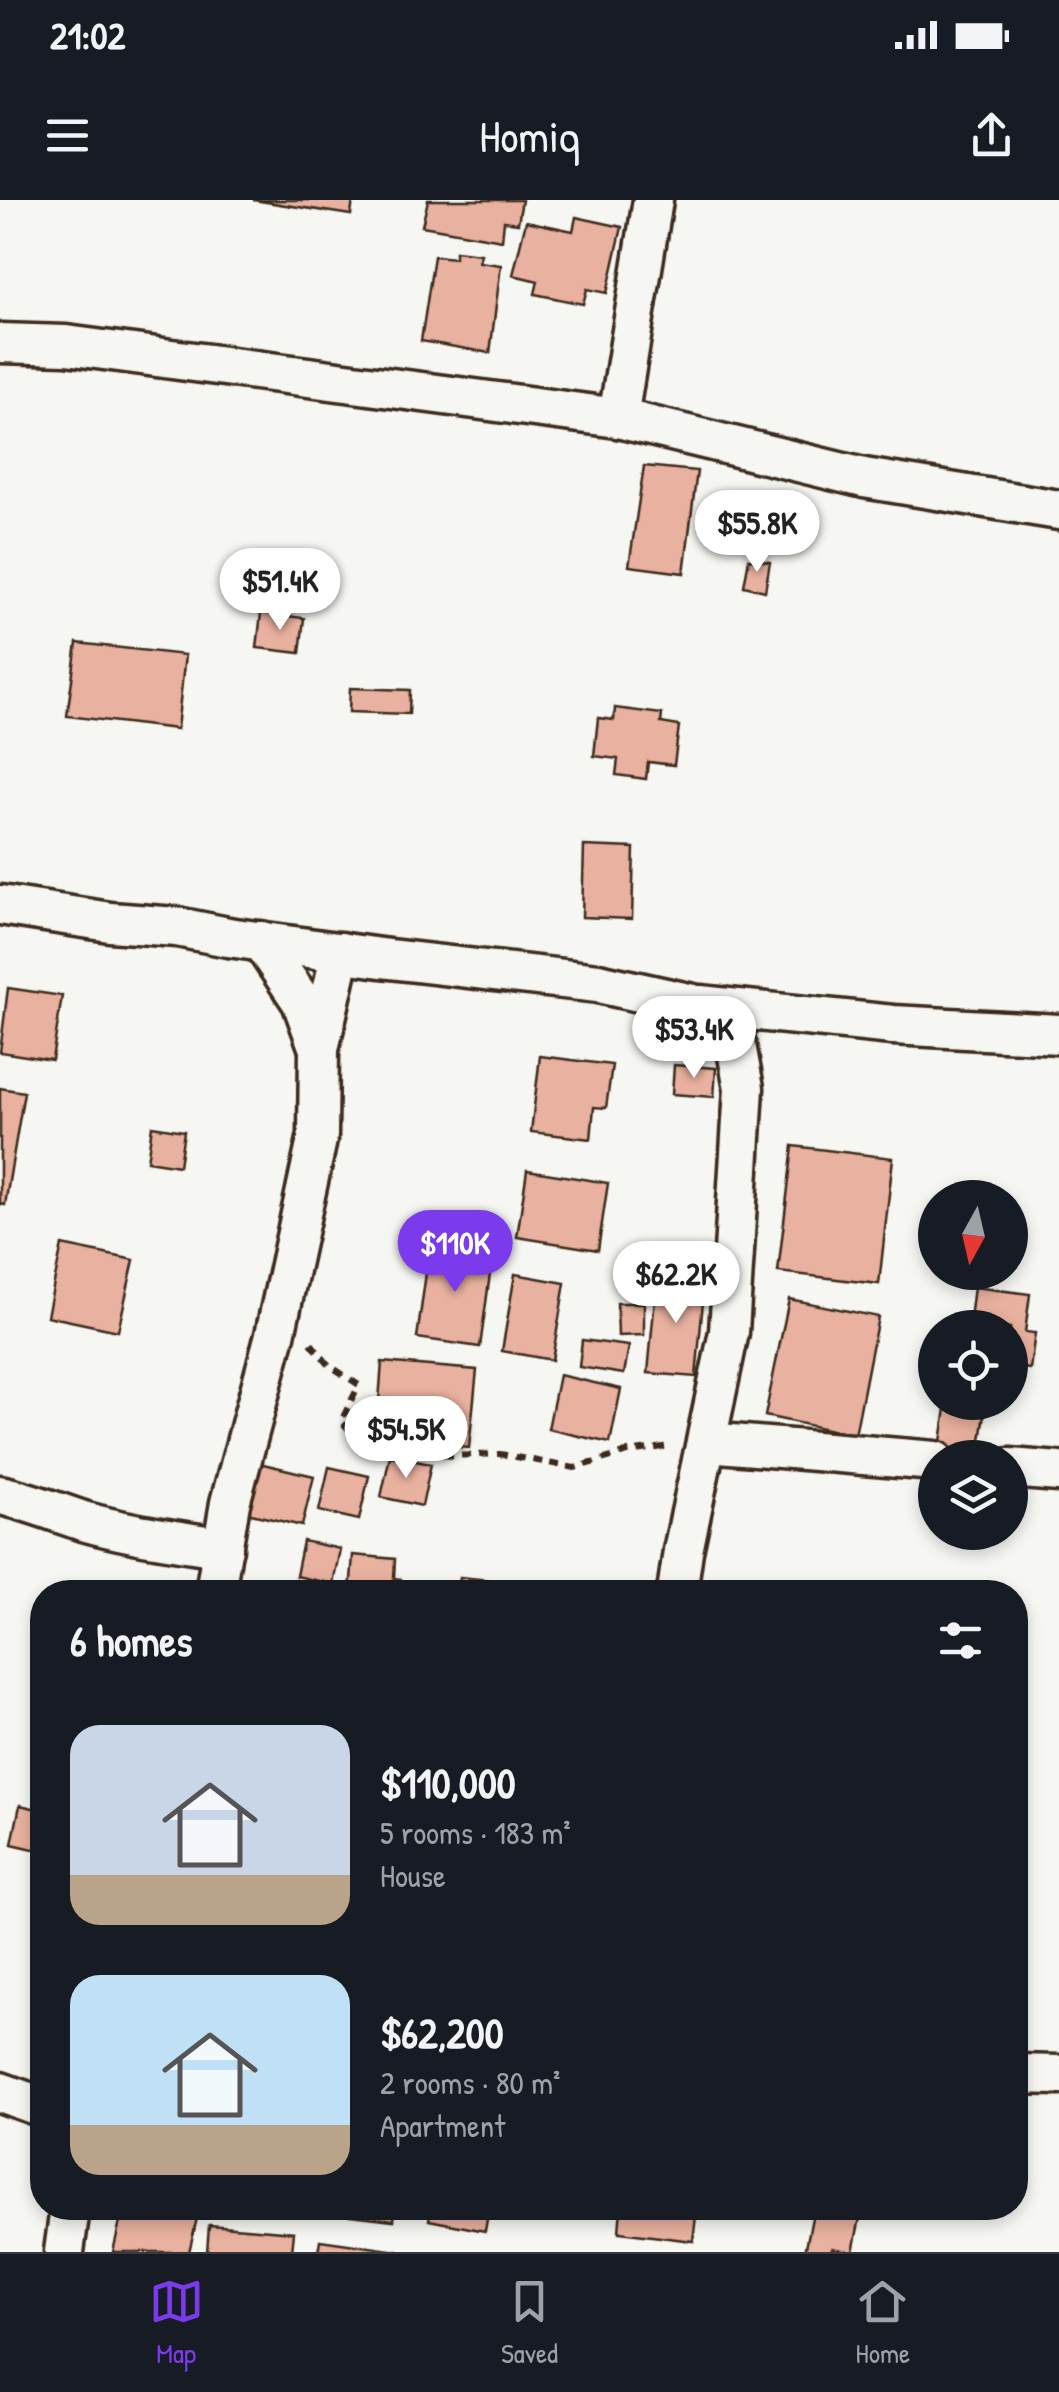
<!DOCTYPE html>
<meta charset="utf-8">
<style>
:root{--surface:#171b24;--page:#242831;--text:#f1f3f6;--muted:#9ea1a6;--line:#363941;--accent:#7c3aed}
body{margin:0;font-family:"Patrick Hand",sans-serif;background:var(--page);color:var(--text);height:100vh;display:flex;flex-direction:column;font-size:38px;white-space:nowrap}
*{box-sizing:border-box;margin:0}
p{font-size:32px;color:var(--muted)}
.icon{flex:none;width:55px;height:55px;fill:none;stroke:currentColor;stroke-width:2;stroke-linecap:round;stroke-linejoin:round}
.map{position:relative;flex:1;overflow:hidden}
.sheet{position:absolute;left:30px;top:1380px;width:998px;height:640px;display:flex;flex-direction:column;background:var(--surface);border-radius:40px;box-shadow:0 5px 15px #0003}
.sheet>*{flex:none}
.needle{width:65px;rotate:188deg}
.tools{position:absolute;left:918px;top:980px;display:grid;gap:20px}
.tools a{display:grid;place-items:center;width:110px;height:110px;border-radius:50%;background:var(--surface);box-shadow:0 5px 15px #0003;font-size:50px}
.price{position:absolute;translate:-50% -85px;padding:0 22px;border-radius:35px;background:#fff;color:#222;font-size:32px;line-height:65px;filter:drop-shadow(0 2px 5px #0008)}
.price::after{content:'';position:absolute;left:50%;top:60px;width:30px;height:22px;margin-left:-15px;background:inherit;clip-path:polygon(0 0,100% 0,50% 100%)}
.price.on{background:var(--accent);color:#fff}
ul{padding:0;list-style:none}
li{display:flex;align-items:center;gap:30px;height:250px;padding:0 40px}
li span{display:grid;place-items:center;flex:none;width:280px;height:200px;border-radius:30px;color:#555}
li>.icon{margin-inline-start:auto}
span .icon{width:120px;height:120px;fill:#fffc;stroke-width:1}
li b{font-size:42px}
h2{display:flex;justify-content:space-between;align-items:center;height:120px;padding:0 40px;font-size:42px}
.status{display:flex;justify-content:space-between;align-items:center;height:70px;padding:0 50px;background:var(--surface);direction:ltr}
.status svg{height:28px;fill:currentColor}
header{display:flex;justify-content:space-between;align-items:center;height:130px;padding:0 40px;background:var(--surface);font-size:45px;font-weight:600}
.menu{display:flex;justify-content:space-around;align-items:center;height:140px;border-top:2px solid var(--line);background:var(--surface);font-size:28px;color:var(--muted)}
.menu a{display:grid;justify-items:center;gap:5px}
.menu .on{color:var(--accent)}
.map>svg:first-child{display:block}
</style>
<div class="status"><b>21:02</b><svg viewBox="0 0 49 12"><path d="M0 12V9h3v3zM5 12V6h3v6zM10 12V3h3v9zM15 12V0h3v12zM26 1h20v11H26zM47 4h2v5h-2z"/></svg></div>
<header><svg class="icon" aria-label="menu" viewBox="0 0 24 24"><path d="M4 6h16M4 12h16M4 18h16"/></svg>Homiq<svg class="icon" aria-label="share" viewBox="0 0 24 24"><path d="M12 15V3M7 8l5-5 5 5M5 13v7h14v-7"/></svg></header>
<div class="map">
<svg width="1059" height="2052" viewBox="0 0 1059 2052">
<rect width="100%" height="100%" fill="#f6f6f2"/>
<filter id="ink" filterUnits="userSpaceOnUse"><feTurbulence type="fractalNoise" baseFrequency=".01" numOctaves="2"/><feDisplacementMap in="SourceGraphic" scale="20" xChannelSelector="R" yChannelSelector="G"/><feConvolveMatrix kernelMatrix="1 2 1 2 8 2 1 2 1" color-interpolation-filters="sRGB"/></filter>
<g filter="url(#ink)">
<g fill="#e9b19f" stroke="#3b2a1e" stroke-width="2.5">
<path d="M253 0H353L351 15Z"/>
<path d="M428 0H522L518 23 504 21 502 40 422 26Z"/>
<path d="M576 17 622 27 607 93 587 89 583 104 535 94 538 81 513 75 526 21 573 31Z"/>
<path d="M455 51 481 54 479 62 501 65 490 153 421 141 434 56 455 58Z"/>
<path d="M644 266 697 271 684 373 629 366Z"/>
<path d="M749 359 770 362 765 391 744 386Z"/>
<path d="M261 413 304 418 300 453 257 448Z"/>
<path d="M77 443 185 455 177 529 67 516Z"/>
<path d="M350 488 410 490 409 514 349 512Z"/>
<path d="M615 508 662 514 661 523 679 526 674 565 648 562 646 579 616 575 618 559 594 556 598 518 614 520Z"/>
<path d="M584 646 634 648 632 719 582 717Z"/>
<path d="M8 788 62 796 52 860 0 852Z"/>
<path d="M540 856 612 865 606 908 594 907 591 939 531 932Z"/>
<path d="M674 865 716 868 714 897 672 894Z"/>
<path d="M0 888 24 892 5 1005 0 1004Z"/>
<path d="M152 926 184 931 179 966 147 961Z"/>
<path d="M793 946 893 958 879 1084 778 1072Z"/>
<path d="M527 970 608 983 598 1050 517 1037Z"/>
<path d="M430 1044 493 1052 480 1147 417 1138Z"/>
<path d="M62 1045 134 1060 118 1131 47 1116Z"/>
<path d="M515 1074 565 1083 552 1160 502 1151Z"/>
<path d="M657 1076 705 1080 696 1177 648 1173Z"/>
<path d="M974 1087 1030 1094 1025 1132 1035 1133 1030 1169 1010 1166V1128H955L956 1117 970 1119Z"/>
<path d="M789 1099 878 1117 855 1235 765 1216Z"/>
<path d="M617 1103H644V1135L618 1136Z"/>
<path d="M582 1140 629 1146 624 1174 579 1167Z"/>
<path d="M382 1162 477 1170 469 1248 376 1240Z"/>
<path d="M559 1175 621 1189 610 1243 548 1229Z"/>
<path d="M947 1202 986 1207 979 1254 940 1248Z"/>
<path d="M390 1256 431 1264 422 1306 381 1297Z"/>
<path d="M259 1263 314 1276 302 1326 247 1313Z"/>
<path d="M329 1267 369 1276 359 1320 319 1311Z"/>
<path d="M303 1341 340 1349 333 1384 296 1376Z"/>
<path d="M353 1355 395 1359 394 1378 401 1379 400 1390 425 1392H350Z"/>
<path d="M460 1377 510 1382 509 1392H458Z"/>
<path d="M20 1605 42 1610V1651L12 1644Z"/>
<path d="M123 2008H146L197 2018 189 2052H113Z"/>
<path d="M323 2008H395L394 2020 323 2012Z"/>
<path d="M431 2008H489L485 2031 429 2020Z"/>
<path d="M621 2008H697L693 2041 619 2032Z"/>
<path d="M814 2008H862L853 2052 832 2048 831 2052H805Z"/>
<path d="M209 2025 294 2032 292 2052H207Z"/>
<path d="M320 2040 398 2051V2052H318Z"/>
</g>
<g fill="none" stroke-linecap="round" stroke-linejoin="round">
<defs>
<g id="street">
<path d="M0 143 66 145 618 218 864 278 1059 310"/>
<path d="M618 218 653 0"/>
<path d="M0 705 110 722 177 727 228 737 381 758 598 783 693 804 733 829 744 888 729 1132 683 1351 677 1392"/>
<path d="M261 741 302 802 319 849"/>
<path d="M700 805 893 825 1059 834"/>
<path d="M707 1242 935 1261"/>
<path d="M1010 1268 1059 1272"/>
<path d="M0 1295C29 1301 55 1312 83 1321 128 1334 176 1340 223 1348"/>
<path d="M215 1392 230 1303 275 1135 318 935 319 849 341 752"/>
<path d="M1015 1874 1059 1875"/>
<path d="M0 1892 42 1907"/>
<path d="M64 2052 70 2008"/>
</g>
</defs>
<use href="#street" stroke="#3b2a1e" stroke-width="45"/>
<path stroke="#3b2a1e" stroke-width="6" stroke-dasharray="10 8" stroke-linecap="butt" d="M311 1143 329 1165 359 1185 341 1221 355 1236 379 1246 451 1256 500 1254 575 1268 628 1252 671 1246"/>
<use href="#street" stroke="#f6f6f2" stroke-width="38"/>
</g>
</g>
</svg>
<div class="tools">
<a><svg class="needle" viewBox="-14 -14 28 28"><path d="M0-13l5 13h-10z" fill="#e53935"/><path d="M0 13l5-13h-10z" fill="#9ea1a6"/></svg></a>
<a><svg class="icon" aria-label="locate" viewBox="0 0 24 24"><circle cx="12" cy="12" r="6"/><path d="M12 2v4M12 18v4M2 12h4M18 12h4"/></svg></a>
<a><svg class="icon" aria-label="layers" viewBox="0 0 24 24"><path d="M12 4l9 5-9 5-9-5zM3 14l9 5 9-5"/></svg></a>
</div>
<b class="price" style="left:757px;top:375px">$55.8K</b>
<b class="price" style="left:280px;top:433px">$51.4K</b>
<b class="price" style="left:694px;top:881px">$53.4K</b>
<b class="price on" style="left:455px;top:1095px">$110K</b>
<b class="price" style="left:676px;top:1126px">$62.2K</b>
<b class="price" style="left:406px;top:1281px">$54.5K</b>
<section class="sheet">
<h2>6 homes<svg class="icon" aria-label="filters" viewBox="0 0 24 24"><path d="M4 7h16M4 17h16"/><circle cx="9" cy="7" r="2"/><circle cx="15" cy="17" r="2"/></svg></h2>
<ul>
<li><span style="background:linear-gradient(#c9d6e8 75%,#b9a48a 0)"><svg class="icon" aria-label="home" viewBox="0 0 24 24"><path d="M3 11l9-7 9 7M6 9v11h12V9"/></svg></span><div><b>$110,000</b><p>5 rooms · 183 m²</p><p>House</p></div></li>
<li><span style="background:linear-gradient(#bfe0f5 75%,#b9a48a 0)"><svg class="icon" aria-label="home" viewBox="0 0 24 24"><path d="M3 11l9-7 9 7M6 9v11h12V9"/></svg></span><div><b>$62,200</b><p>2 rooms · 80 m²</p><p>Apartment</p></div></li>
</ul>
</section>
</div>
<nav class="menu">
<a class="on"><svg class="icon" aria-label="map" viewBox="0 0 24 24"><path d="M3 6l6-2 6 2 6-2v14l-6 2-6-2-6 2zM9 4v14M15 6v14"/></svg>Map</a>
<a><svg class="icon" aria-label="saved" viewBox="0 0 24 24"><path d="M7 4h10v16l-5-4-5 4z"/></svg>Saved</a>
<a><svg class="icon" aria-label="home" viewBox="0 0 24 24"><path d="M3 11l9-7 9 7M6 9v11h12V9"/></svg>Home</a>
</nav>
